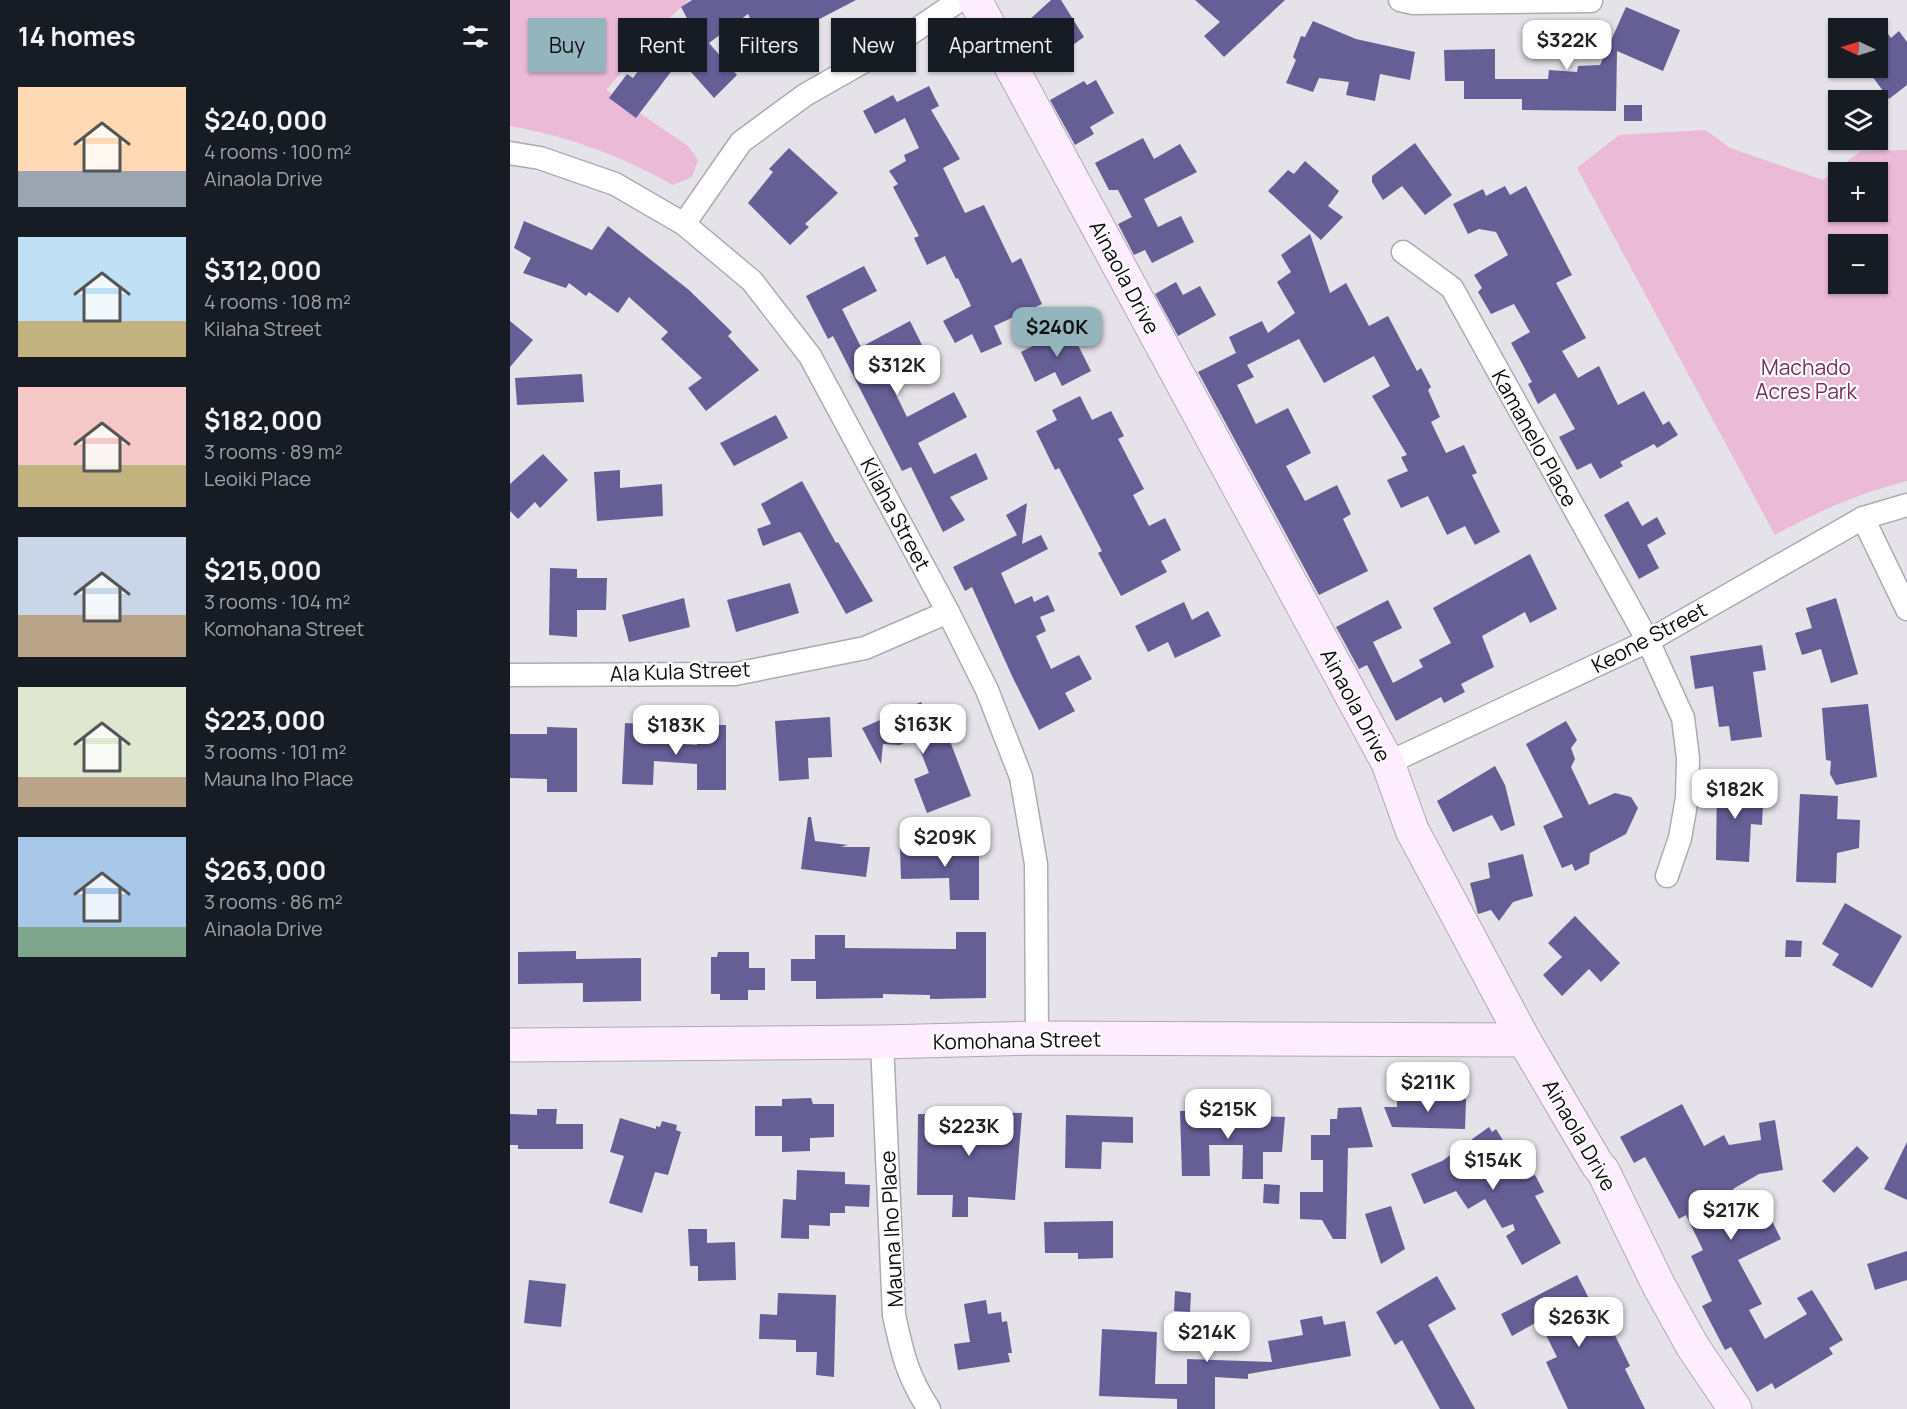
<!DOCTYPE html>
<meta charset="utf-8">
<style>
:root{--surface:#171b24;--page:#20242c;--text:#f1f3f6;--muted:#9ea1a6;--accent:#95b5be}
body{margin:0;font-family:Manrope,sans-serif;background:var(--page);color:var(--text);height:100vh;display:flex;flex-direction:column;font-size:22px;white-space:nowrap}
*{box-sizing:border-box;margin:0}
p{font-size:20px;color:var(--muted)}
.icon{flex:none;width:33px;height:33px;fill:none;stroke:currentColor;stroke-width:2;stroke-linecap:round;stroke-linejoin:round}
.map{position:relative;flex:1;overflow:hidden}
.side{display:flex;flex-direction:column;background:var(--surface);width:510px}
.side>*{flex:none}
.guide{position:absolute;left:18px;top:18px;width:570px;height:54px;display:flex;gap:12px}
.needle{width:39px;rotate:274deg}
.buttons{position:absolute;left:1318px;top:18px;display:grid;gap:12px}
.buttons a{display:grid;place-items:center;width:60px;height:60px;border-radius:0px;background:var(--surface);box-shadow:0 2px 4px #0004;font-size:30px}
.price{position:absolute;translate:-50% -51px;padding:0 14px;border-radius:12px;background:#fff;color:#222;font-size:20px;line-height:39px;filter:drop-shadow(0 2px 3px #0008)}
.price::after{content:'';position:absolute;left:50%;top:36px;width:18px;height:14px;margin-left:-9px;background:inherit;clip-path:polygon(0 0,100% 0,50% 100%)}
.price.active{background:var(--accent);color:#111}
ul{padding:0;list-style:none}
li{display:flex;align-items:center;gap:18px;height:150px;padding:0 18px}
li span{display:grid;place-items:center;flex:none;width:168px;height:120px;border-radius:0px;color:#555}
li>.icon{margin-inline-start:auto}
span .icon{width:72px;height:72px;fill:#fffc;stroke-width:1}
li b{font-size:26px}
h2{display:flex;justify-content:space-between;align-items:center;height:72px;padding:0 18px;font-size:26px}
.chip{padding:0 21px;border-radius:0px;background:var(--surface);box-shadow:0 2px 4px #0004;font-size:21px;line-height:54px}
.chip.active{background:var(--accent);color:#111}
main{display:flex;flex:1;min-height:0}
.map>svg:first-child{display:block}
</style>
<main>
<section class="side">
<h2>14 homes<svg class="icon" aria-label="filters" viewBox="0 0 24 24"><path d="M4 7h16M4 17h16"/><circle cx="9" cy="7" r="2"/><circle cx="15" cy="17" r="2"/></svg></h2>
<ul>
<li><span style="background:linear-gradient(#ffd9b3 70%,#9aa5b1 0)"><svg class="icon" aria-label="home" viewBox="0 0 24 24"><path d="M3 11l9-7 9 7M6 9v11h12V9"/></svg></span><div><b>$240,000</b><p>4 rooms · 100 m²</p><p>Ainaola Drive</p></div></li>
<li><span style="background:linear-gradient(#bfe0f5 70%,#c2b280 0)"><svg class="icon" aria-label="home" viewBox="0 0 24 24"><path d="M3 11l9-7 9 7M6 9v11h12V9"/></svg></span><div><b>$312,000</b><p>4 rooms · 108 m²</p><p>Kilaha Street</p></div></li>
<li><span style="background:linear-gradient(#f6c9c9 65%,#c2b280 0)"><svg class="icon" aria-label="home" viewBox="0 0 24 24"><path d="M3 11l9-7 9 7M6 9v11h12V9"/></svg></span><div><b>$182,000</b><p>3 rooms · 89 m²</p><p>Leoiki Place</p></div></li>
<li><span style="background:linear-gradient(#c9d6e8 65%,#b9a48a 0)"><svg class="icon" aria-label="home" viewBox="0 0 24 24"><path d="M3 11l9-7 9 7M6 9v11h12V9"/></svg></span><div><b>$215,000</b><p>3 rooms · 104 m²</p><p>Komohana Street</p></div></li>
<li><span style="background:linear-gradient(#dfe7d0 75%,#b9a48a 0)"><svg class="icon" aria-label="home" viewBox="0 0 24 24"><path d="M3 11l9-7 9 7M6 9v11h12V9"/></svg></span><div><b>$223,000</b><p>3 rooms · 101 m²</p><p>Mauna Iho Place</p></div></li>
<li><span style="background:linear-gradient(#a9c7e8 75%,#7fa58c 0)"><svg class="icon" aria-label="home" viewBox="0 0 24 24"><path d="M3 11l9-7 9 7M6 9v11h12V9"/></svg></span><div><b>$263,000</b><p>3 rooms · 86 m²</p><p>Ainaola Drive</p></div></li>
</ul>
</section>
<div class="map">
<svg width="1397" height="1409" viewBox="0 0 1397 1409">
<rect width="100%" height="100%" fill="#e5e2e9"/>
<g fill="#eabad6" fill-rule="evenodd">
<path d="M0 0H179L157 20 96 90 178 146 188 160 182 177 163 185C112 156 58 136 0 126Z"/>
<path d="M1196 130 1220 148 1313 180 1351 151 1397 150V481C1346 494 1311 510 1265 535L1067 168 1109 135ZM1329 172H1368V212H1329ZM1329 244H1368V284H1329Z"/>
</g>
<g fill="#655f96">
<path d="M182 0H346L298 25 307 43 264 65 238 14 199 43 227 75 204 98 173 63 160 73 126 118 99 98 117 74 123 78 146 47 178 20 171 7Z"/>
<path d="M541 0H551L574 37 543 59 518 21Z"/>
<path d="M685 0H775L714 57 694 36 710 22Z"/>
<path d="M1116 7 1170 30 1153 71 1107 51 1106 111 1012 110V99H954V81H935L934 50 985 49V79H1038L1039 70 1067 72 1068 66 1090 65Z"/>
<path d="M1368 20 1381 38 1389 31 1397 42V85L1379 99 1356 68H1368Z"/>
<path d="M803 21 846 39 905 52 900 80 870 74 865 101 836 95 839 82 809 78 803 92 776 83 786 60 783 57 791 36 795 37Z"/>
<path d="M586 80 604 113 580 127 584 134 565 145 540 100 574 81 577 85Z"/>
<path d="M419 86 429 106 421 110 450 159 433 168 455 213 474 205 502 263 511 258 532 304 484 326 492 344 471 353 462 334 445 343 433 321 461 306 448 278 446 279 435 256 417 265 404 238 409 236 383 187 388 184 379 171 396 161 394 155 409 148 395 118 365 134 353 111 383 95 387 102Z"/>
<rect x="1114" y="105" width="18" height="16"/>
<path d="M633 138 644 159 670 144 687 172 634 199 648 227 671 216 684 242 642 263 635 250 624 255 608 224 622 217 608 190H599L585 163Z"/>
<path d="M905 143 942 195 915 215 892 186 873 200 862 182V176Z"/>
<path d="M279 148 328 193 295 224 299 227 280 245 238 203 263 172 259 169Z"/>
<path d="M795 161 829 191 818 206 833 217 811 240 758 191 778 170 784 174Z"/>
<path d="M995 186 1000 195 1016 186 1062 275 1046 283 1076 338 1052 351 1068 378 1089 366 1108 405 1134 391 1153 425 1159 421 1168 435 1147 448 1144 444 1110 462 1113 466 1090 479 1081 463 1067 470 1049 437 1065 429 1045 393 1028 404 1018 384 1022 382 1001 343 1020 332 1004 304 981 314 968 292 972 288 964 275 998 255 986 232 969 229 958 234 943 204 973 189 976 196Z"/>
<path d="M14 221 82 250 98 226 179 290 222 332 218 336 249 370 196 411 178 388 192 378 151 339 158 332 119 297 108 313 79 292 76 296 59 283 56 288 13 273 21 258 4 248Z"/>
<path d="M800 234 820 293 836 283 859 326 878 316 907 371 911 368 921 387 918 390 930 417 921 422 936 453 954 445 967 473 962 475 990 532 965 545 955 526 937 535 918 496 891 508 877 480 898 471 891 457 897 455 862 396 880 386 864 356 814 383 789 339 737 365 744 377 727 385 746 424 778 408 801 453 776 466 795 501 827 485 841 514 833 519 858 571 809 595 688 372 726 353 719 337 752 321 758 333 785 313 767 282 781 272 771 255Z"/>
<path d="M354 266 367 291 332 309 351 347 400 321 412 345 372 366 397 417 444 392 457 417 408 443 424 474 466 453 478 479 440 497 455 520 433 532 401 467 392 471 323 336 318 339 296 296Z"/>
<path d="M666 282 673 295 690 286 706 315 668 336 645 294Z"/>
<path d="M0 321 23 340 0 367Z"/>
<path d="M559 327 581 371 552 386 545 372 525 382 511 352Z"/>
<path d="M72 374 74 402 7 405 5 378Z"/>
<path d="M570 396 582 420 601 411 614 436 608 439 634 489 623 495 639 526 655 518 671 550 651 561 657 572 611 596 588 553 592 551 549 468 545 470 526 431 547 420 542 410Z"/>
<path d="M266 415 278 438 224 466 210 443Z"/>
<path d="M33 454 58 480 30 508 25 502 8 519 0 511V484Z"/>
<path d="M110 470V488L152 484 153 516 87 521 84 472Z"/>
<path d="M292 481 326 543 328 542 363 601 336 614 291 533 289 532 253 546 247 529 261 524 251 504Z"/>
<path d="M1118 501 1132 526 1147 517 1156 534 1137 545 1149 568 1129 579 1094 515Z"/>
<path d="M517 503 512 544 531 535 538 549 491 573 505 604 522 596 524 602 538 595 545 611 530 617 536 631 526 636 541 669 569 655 582 679 555 693 565 711 529 730 502 676 462 587 455 591 443 567 507 535 496 515Z"/>
<path d="M1020 554 1047 609 1020 623 1015 612 972 636 984 667 951 684 955 692 934 703 931 697 886 721 857 665 849 669 826 627 878 600 892 628 863 642 883 683 913 667 909 660 941 643 923 608Z"/>
<path d="M40 568 67 569V578H97L96 610H67V637L39 635Z"/>
<path d="M280 583 289 613 226 632 217 600Z"/>
<path d="M174 598 180 627 119 642 112 615Z"/>
<path d="M1326 598 1348 674 1321 683 1311 649 1292 655 1285 633 1302 628 1296 608Z"/>
<path d="M674 602 682 620 698 611 711 636 665 658 658 642 638 652 625 626Z"/>
<path d="M1252 645 1256 670 1243 672 1252 737 1221 741 1219 726 1209 727 1203 686 1185 689 1180 656Z"/>
<path d="M411 702 427 740 438 736 461 796 417 813 404 779 419 773 405 737 390 745 373 744 371 764 352 728Z"/>
<path d="M1358 704 1367 777 1326 785 1320 774 1321 761 1316 760 1312 708Z"/>
<path d="M320 717 322 757 298 758 299 779 269 781 265 721Z"/>
<path d="M1056 721 1067 740 1061 748 1065 759 1061 767 1079 805 1105 793 1121 797 1128 808 1116 834 1080 853 1079 864 1065 871 1062 864 1052 868 1033 826 1053 817 1016 744Z"/>
<path d="M115 723 145 725 143 742 187 745V725H216V790H187V764L144 761 143 785 112 784Z"/>
<path d="M37 727 67 728V792H37V779L0 778V734H37Z"/>
<path d="M985 766 995 785 1005 825 991 831 982 815 943 832 927 801Z"/>
<path d="M1207 779 1242 781 1241 804 1253 805 1252 825 1241 824 1239 862 1206 860Z"/>
<path d="M1290 794 1328 796 1327 819 1350 820 1349 848 1327 853 1326 883 1286 882Z"/>
<path d="M298 817H301L305 841 338 845 331 847H360L356 877 291 869Z"/>
<path d="M469 846V900H440L439 878 391 879 390 847Z"/>
<path d="M1013 854 1023 896 1003 902 989 921 981 910 968 914 960 883 980 878 978 863Z"/>
<path d="M1335 903 1392 936 1362 988 1322 965 1329 954 1312 944Z"/>
<path d="M1065 916 1110 963 1091 982 1079 969 1052 996 1033 975 1052 957 1038 943Z"/>
<path d="M446 932H476V998L420 999V995L373 994V998L306 999V981H281V959H305V935H335V948L446 949Z"/>
<path d="M1276 940 1292 941 1291 957H1275Z"/>
<path d="M66 951V959L131 958V1001L73 1002V983L8 984V952Z"/>
<path d="M208 952H239V968H255V990H238V1000H210V994H201V957H207Z"/>
<path d="M301 1098 303 1104H324V1137L300 1138V1151L272 1152V1136H245V1106H272V1099Z"/>
<path d="M887 1098 956 1099 955 1129 882 1127 874 1107H887Z"/>
<path d="M1172 1104 1194 1146 1214 1135 1219 1145 1251 1140 1249 1123 1265 1120 1273 1170 1249 1174 1223 1189 1243 1228 1261 1219 1271 1239 1228 1260 1252 1304 1239 1310 1255 1339 1297 1314 1287 1298 1302 1290 1333 1340 1319 1348 1323 1354 1265 1389 1262 1383 1247 1392 1221 1347 1215 1350 1192 1306 1202 1301 1181 1256 1193 1250 1176 1215 1169 1219 1135 1157 1124 1163 1110 1137Z"/>
<path d="M851 1107 863 1147 838 1148 836 1239H823L812 1220 790 1219V1192H813V1160H801V1135H820V1119H827L828 1108Z"/>
<path d="M27 1109H47L46 1124H73V1149H8V1145H0V1114L27 1115Z"/>
<path d="M716 1110V1115L775 1117 772 1152H753V1179H732L733 1145H699L700 1176H672L670 1111Z"/>
<path d="M473 1112 512 1113 505 1200 458 1197V1217H442L443 1195H407L408 1114 473 1115Z"/>
<path d="M556 1115 623 1117V1143L592 1142 591 1169 555 1168Z"/>
<path d="M110 1118 146 1129V1126L150 1127 152 1121 167 1125 166 1130 171 1132 158 1175 145 1172 132 1213 99 1203 114 1156 100 1152Z"/>
<path d="M979 1127 982 1132 986 1129 1017 1179 1025 1175 1034 1192 1025 1196 1051 1243 1012 1265 996 1236 1005 1230 1003 1224 992 1228 975 1199 958 1209 946 1191 914 1204 901 1174 932 1161Z"/>
<path d="M1397 1142V1200L1374 1189Z"/>
<path d="M1347 1146 1359 1158 1324 1193 1312 1181Z"/>
<path d="M287 1170 335 1172V1184L360 1185 359 1207 335 1206V1213H320V1226L299 1225V1239L271 1238 273 1199 286 1200Z"/>
<path d="M754 1184 770 1185 769 1204 753 1203Z"/>
<path d="M881 1206 895 1249 871 1264 855 1214Z"/>
<path d="M603 1221V1258L568 1259V1253H535L534 1222Z"/>
<path d="M178 1229H197V1243L225 1242 226 1280 188 1281V1266H180Z"/>
<path d="M1397 1251V1280L1365 1290 1357 1264Z"/>
<path d="M1067 1275 1091 1322 1097 1319 1120 1366 1115 1369 1135 1409H1058L1036 1362 1047 1357 1029 1321 1002 1336 991 1314Z"/>
<path d="M927 1276 946 1309 918 1325 965 1409H930L892 1340 885 1345 866 1312Z"/>
<path d="M19 1280 56 1284 51 1327 14 1323Z"/>
<path d="M665 1291 681 1293 680 1312 664 1311Z"/>
<path d="M268 1293 326 1295 324 1377 306 1375 307 1352H286V1340L249 1339 250 1314 267 1315Z"/>
<path d="M476 1300 478 1314 491 1312 492 1322 497 1321 502 1353H498L500 1362 448 1370 444 1344 460 1342 454 1304Z"/>
<path d="M812 1316 814 1325 835 1321 841 1356 738 1374V1379L705 1377V1409H667V1399L589 1396 592 1329 647 1332 645 1384H677V1359L762 1362 758 1341 793 1335 790 1320Z"/>
</g>
<g fill="none" stroke-linecap="round" stroke-linejoin="round">
<defs>
<g id="street">
<path d="M890 0 903 3 1081 1"/>
<path d="M0 153 30 158 105 184 174 224 242 281 300 356 438 612 477 690 511 777 526 864 527 1038"/>
<path d="M174 224 231 142 295 95 388 42 450 0"/>
<path d="M893 252 942 288 1138 641 1173 718 1178 758 1177 798 1170 838 1157 876"/>
<path d="M1353 518 1397 609"/>
<path d="M0 675 225 674 355 648 438 612"/>
<path d="M878 763 1138 641 1353 518 1397 505"/>
<path d="M372 1042 384 1315C392 1352 397 1376 419 1409"/>
</g>
<g id="secondary">
<path d="M465 0 878 763 902 830 1014 1040 1087 1164 1093 1171 1149 1286 1183 1347 1225 1409"/>
<path d="M0 1045 372 1042 527 1038 1014 1040"/>
</g>
</defs>
<use href="#street" stroke="#aeaab1" stroke-width="25"/>
<use href="#secondary" stroke="#aeaab1" stroke-width="35"/>
<use href="#street" stroke="#fff" stroke-width="22"/>
<use href="#secondary" stroke="#feecff" stroke-width="33"/>
</g>
<g text-anchor="middle" dominant-baseline="central" stroke-width="4.5" stroke-linejoin="round" paint-order="stroke">
<g font-size="21" fill="#0d0c0e" stroke="#fff">
<text transform="translate(615 277) rotate(62)">Ainaola Drive</text>
<text transform="translate(1025 438) rotate(61)">Kamanelo Place</text>
<text transform="translate(386 514) rotate(62)">Kilaha Street</text>
<text transform="translate(1139 637) rotate(-28)">Keone Street</text>
<text transform="translate(170 671) rotate(-2)">Ala Kula Street</text>
<text transform="translate(846 705) rotate(62)">Ainaola Drive</text>
<text transform="translate(507 1040) rotate(-1)">Komohana Street</text>
<text transform="translate(1070 1135) rotate(60)">Ainaola Drive</text>
<text transform="translate(381 1229) rotate(-93)">Mauna Iho Place</text>
</g>
<g font-size="21" fill="#762f5e" stroke="#fff">
<text x="1296" y="367">Machado<tspan x="1296" dy="24">Acres Park</tspan></text>
</g>
</g>
</svg>
<div class="buttons">
<a><svg class="needle" viewBox="-14 -14 28 28"><path d="M0-13l5 13h-10z" fill="#e53935"/><path d="M0 13l5-13h-10z" fill="#9ea1a6"/></svg></a>
<a><svg class="icon" aria-label="layers" viewBox="0 0 24 24"><path d="M12 4l9 5-9 5-9-5zM3 14l9 5 9-5"/></svg></a>
<a>+</a>
<a>−</a>
</div>
<b class="price" style="left:1057px;top:71px">$322K</b>
<b class="price active" style="left:547px;top:358px">$240K</b>
<b class="price" style="left:387px;top:396px">$312K</b>
<b class="price" style="left:413px;top:755px">$163K</b>
<b class="price" style="left:166px;top:756px">$183K</b>
<b class="price" style="left:1225px;top:820px">$182K</b>
<b class="price" style="left:435px;top:868px">$209K</b>
<b class="price" style="left:918px;top:1113px">$211K</b>
<b class="price" style="left:718px;top:1140px">$215K</b>
<b class="price" style="left:459px;top:1157px">$223K</b>
<b class="price" style="left:983px;top:1191px">$154K</b>
<b class="price" style="left:1221px;top:1241px">$217K</b>
<b class="price" style="left:1069px;top:1348px">$263K</b>
<b class="price" style="left:697px;top:1363px">$214K</b>
<div class="guide">
<a class="chip active">Buy</a>
<a class="chip">Rent</a>
<a class="chip">Filters</a>
<a class="chip">New</a>
<a class="chip">Apartment</a>
</div>
</div>
</main>
